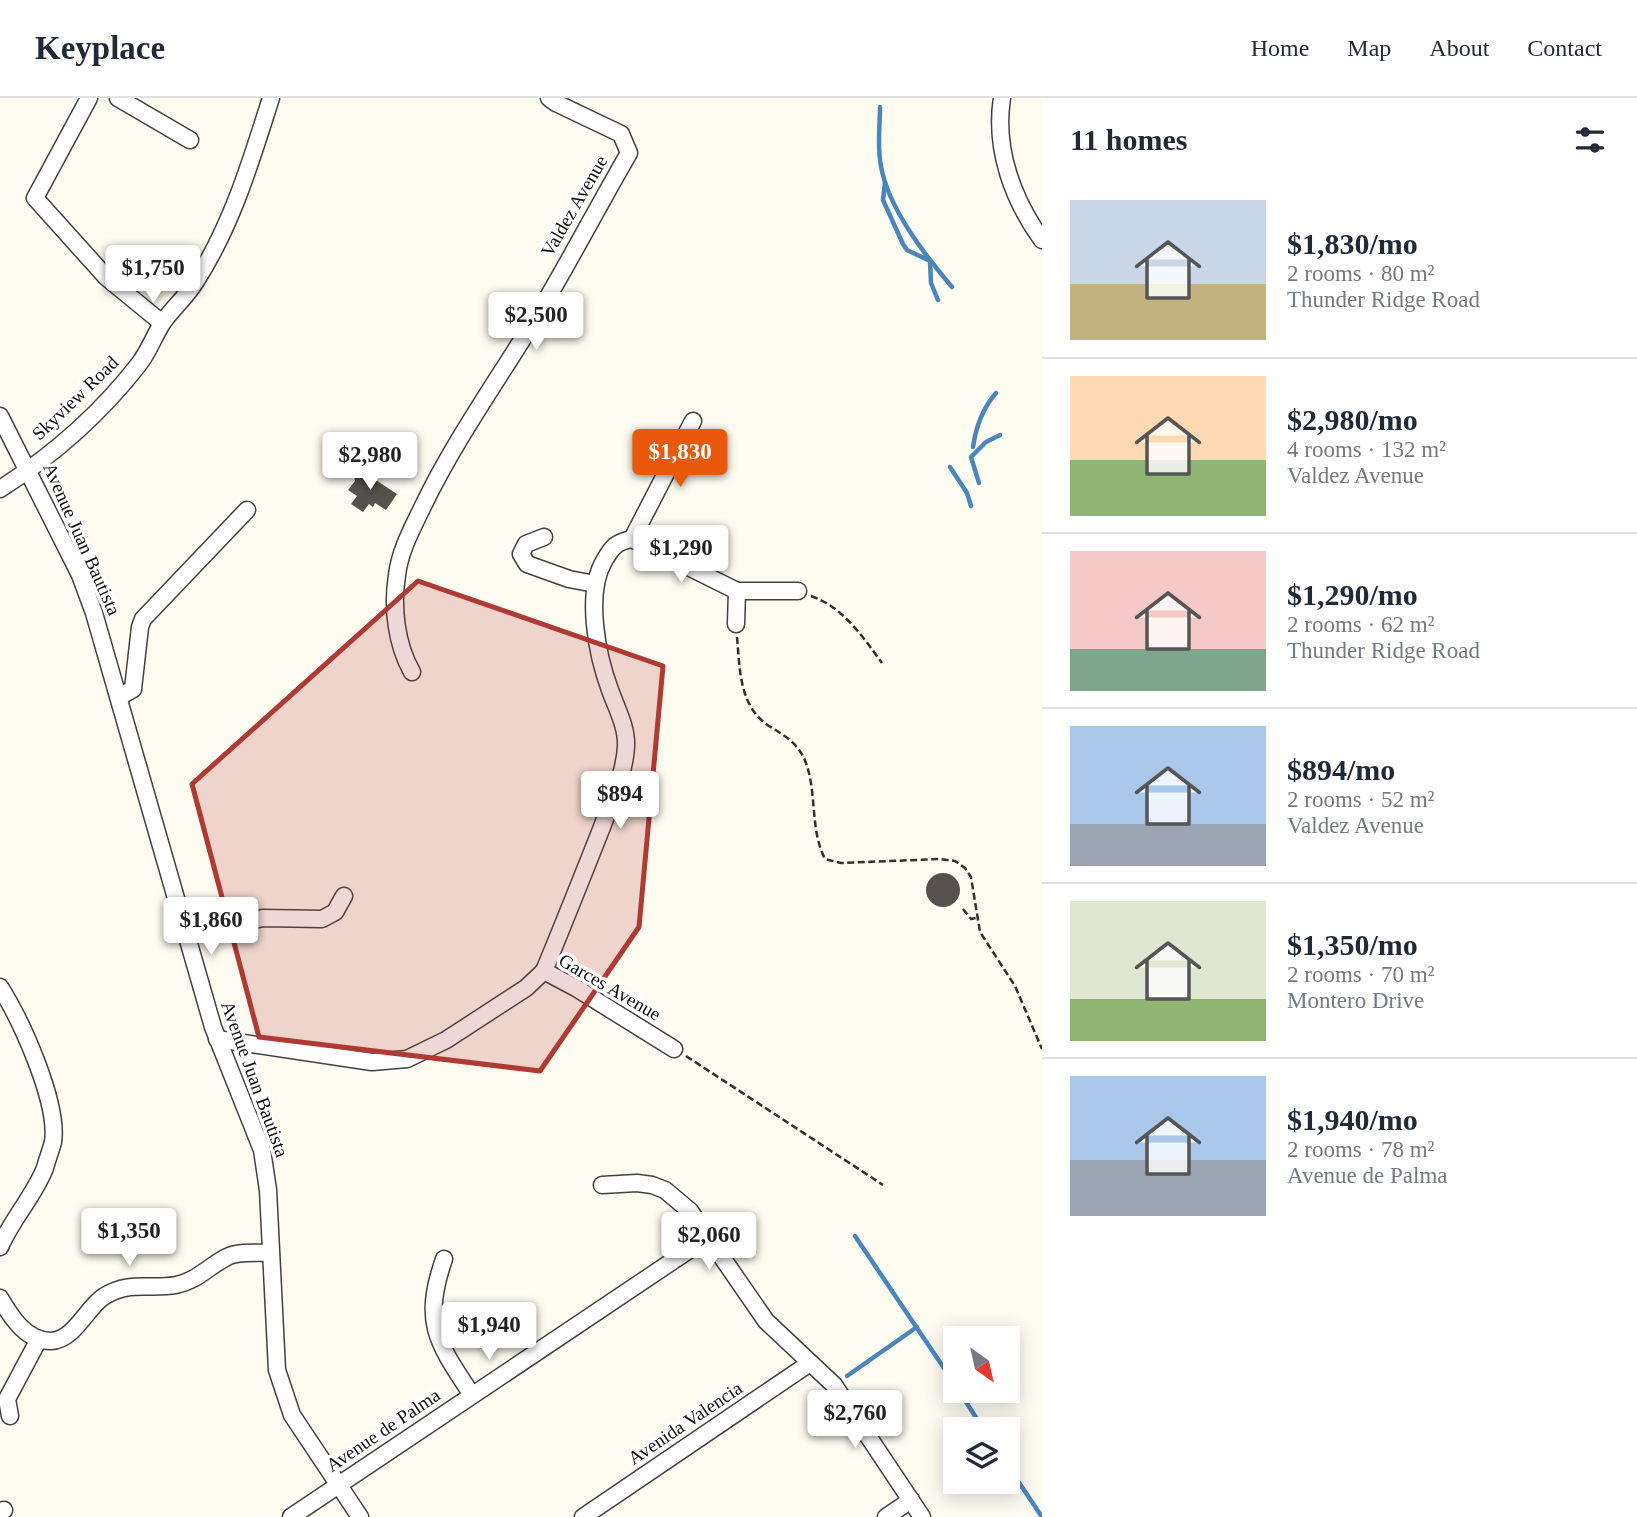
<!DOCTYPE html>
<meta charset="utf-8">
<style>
:root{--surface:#fff;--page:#f2f2f3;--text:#1f2937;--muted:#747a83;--line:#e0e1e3;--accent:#ea580c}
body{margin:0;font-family:Georgia,serif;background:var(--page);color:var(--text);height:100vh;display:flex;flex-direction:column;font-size:26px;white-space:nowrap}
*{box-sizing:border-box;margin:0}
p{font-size:23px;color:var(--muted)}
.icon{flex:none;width:38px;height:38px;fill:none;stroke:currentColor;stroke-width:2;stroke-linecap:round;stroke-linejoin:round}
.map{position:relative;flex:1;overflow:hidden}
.side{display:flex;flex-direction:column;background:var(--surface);width:595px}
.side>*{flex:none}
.needle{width:46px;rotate:146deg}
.tools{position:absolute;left:943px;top:1228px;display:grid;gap:14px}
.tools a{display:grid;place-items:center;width:77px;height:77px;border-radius:0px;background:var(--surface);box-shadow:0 4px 18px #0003;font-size:35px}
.price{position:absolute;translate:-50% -60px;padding:0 16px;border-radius:7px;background:#fff;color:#222;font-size:23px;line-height:46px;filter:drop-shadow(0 2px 4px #0008)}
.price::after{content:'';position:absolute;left:50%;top:42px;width:21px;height:16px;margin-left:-10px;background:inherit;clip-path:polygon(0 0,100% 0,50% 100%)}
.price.active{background:var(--accent);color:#fff}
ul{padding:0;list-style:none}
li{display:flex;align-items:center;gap:21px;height:175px;padding:0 28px}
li+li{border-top:2px solid var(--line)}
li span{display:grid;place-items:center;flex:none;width:196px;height:140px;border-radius:0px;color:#555}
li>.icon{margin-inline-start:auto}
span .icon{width:84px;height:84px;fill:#fffc;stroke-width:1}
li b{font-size:30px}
h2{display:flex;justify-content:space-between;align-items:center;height:84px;padding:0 28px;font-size:30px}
header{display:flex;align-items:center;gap:42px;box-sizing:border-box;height:98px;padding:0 35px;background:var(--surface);border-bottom:2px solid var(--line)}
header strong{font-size:33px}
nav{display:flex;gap:38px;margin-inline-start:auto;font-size:24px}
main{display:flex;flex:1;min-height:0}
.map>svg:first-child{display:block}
</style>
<header>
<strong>Keyplace</strong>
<nav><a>Home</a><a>Map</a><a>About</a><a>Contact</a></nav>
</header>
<main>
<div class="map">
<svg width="1042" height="1419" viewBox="0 0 1042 1419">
<rect width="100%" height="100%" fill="#fefcf1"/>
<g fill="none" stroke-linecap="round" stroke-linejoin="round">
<g stroke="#4986c0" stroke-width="4.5">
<path d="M880 9C880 28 877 49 881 68 888 110 925 157 952 189"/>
<path d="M885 84 883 102 903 146 907 152 930 163 931 185 938 202"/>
<path d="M973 349C976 328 982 311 996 295"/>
<path d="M950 369 967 395 971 408"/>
<path d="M979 385 971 359 986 344 1000 337"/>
<path d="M855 1138 956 1288"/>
<path d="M847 1278 917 1229"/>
<path d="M959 1293 984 1332"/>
<path d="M1008 1368 1042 1419"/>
</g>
</g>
<g fill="#56514c">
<path d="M357 373H362L397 396 386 412 375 405 373 409 369 406 363 414 351 406 357 398 348 392 355 383 354 377Z"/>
<circle cx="943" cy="792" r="17"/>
</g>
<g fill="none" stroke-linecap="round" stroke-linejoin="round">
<defs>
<g id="minor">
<path d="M89 0 35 100 106 179 162 225"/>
<path d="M118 0 190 42"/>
<path d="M1002 0C994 51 1013 102 1042 142"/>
<path d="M0 318 80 477 94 515 213 929 262 1052 268 1092 277 1272 292 1317 360 1419"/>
<path d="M0 391C52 358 101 315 139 266 149 253 154 238 163 224 173 210 187 198 196 183 232 127 251 63 271 0"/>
<path d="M544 439 526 446 521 456 527 466 569 481 595 486"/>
<path d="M632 441 693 323"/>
<path d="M737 493H798"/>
<path d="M412 574C396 546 392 509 397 477 400 452 413 429 423 408 454 344 495 286 532 226 566 170 596 112 629 55L621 36 556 5 549 0"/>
<path d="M119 599 133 591 140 529 143 521 247 412"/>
<path d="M186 837 263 820 322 821 335 814 344 798"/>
<path d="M544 873C564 825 583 777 602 729 611 704 625 675 626 648 627 629 616 609 610 592 597 557 585 496 604 463 612 449 616 444 632 441L737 493 736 526"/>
<path d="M0 889C21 922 59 1005 53 1044 51 1052 47 1062 45 1070 34 1098 12 1121 0 1149"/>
<path d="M217 941 372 964 407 961 446 942 526 890 544 873 576 890 674 951"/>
<path d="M602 1087 637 1085 652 1087 665 1092 690 1113 766 1223 834 1287 922 1419"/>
<path d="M444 1161C422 1225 437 1244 472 1297"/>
<path d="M0 1200C11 1219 26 1243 51 1243 74 1242 86 1211 103 1199 129 1182 149 1192 176 1187 197 1183 209 1168 227 1159 238 1153 257 1155 270 1155"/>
<path d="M10 1318 7 1301 39 1241"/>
<path d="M0 1413 4 1412"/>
<path d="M291 1419 707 1140"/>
<path d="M583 1419 810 1265"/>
<path d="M886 1419 911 1402"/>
</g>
</defs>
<use href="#minor" stroke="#414141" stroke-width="19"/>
<g stroke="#303030" stroke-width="2.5" stroke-dasharray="7 3.5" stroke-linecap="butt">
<path d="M811 498C843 509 863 539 882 565"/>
<path d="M737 539C740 572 739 608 769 628 784 637 796 644 804 660 818 692 809 730 825 761L841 765 940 761 955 763 965 770 971 779 980 834 1015 888 1042 951"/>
<path d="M963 811 971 821 976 820"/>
<path d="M686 958 883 1087"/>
</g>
<use href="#minor" stroke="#fff" stroke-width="16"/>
</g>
<path fill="#b13934" fill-opacity="0.2" stroke="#b13934" stroke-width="5" stroke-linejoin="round" d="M418 483 663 568 639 829 540 973 259 939 192 686Z"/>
<g text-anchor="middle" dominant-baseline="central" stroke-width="7" stroke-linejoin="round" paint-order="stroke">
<g font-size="19" fill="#0e0e0e" stroke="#fff">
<text transform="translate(574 108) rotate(-60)">Valdez Avenue</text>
<text transform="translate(75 300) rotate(-44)">Skyview Road</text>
<text transform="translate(82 441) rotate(66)">Avenue Juan Bautista</text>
<text transform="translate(610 889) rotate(30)">Garces Avenue</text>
<text transform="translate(255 981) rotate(70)">Avenue Juan Bautista</text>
<text transform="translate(685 1325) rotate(-34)">Avenida Valencia</text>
<text transform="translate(383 1332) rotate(-34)">Avenue de Palma</text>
</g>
</g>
</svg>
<div class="tools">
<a><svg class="needle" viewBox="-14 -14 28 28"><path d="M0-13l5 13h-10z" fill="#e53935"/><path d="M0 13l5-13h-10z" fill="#747a83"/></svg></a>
<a><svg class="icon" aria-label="layers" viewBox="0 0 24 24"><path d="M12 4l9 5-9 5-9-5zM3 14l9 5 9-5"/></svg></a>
</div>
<b class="price" style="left:153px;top:207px">$1,750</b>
<b class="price" style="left:536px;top:254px">$2,500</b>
<b class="price active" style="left:680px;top:391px">$1,830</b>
<b class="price" style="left:370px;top:394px">$2,980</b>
<b class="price" style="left:681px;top:487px">$1,290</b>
<b class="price" style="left:620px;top:733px">$894</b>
<b class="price" style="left:211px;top:859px">$1,860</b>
<b class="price" style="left:129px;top:1170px">$1,350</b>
<b class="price" style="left:709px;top:1174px">$2,060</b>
<b class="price" style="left:489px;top:1264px">$1,940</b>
<b class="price" style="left:855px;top:1352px">$2,760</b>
</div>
<section class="side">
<h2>11 homes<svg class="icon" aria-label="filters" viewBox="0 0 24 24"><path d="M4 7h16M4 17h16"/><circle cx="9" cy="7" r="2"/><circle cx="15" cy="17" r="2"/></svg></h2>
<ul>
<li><span style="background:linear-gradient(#c9d6e8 60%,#c2b280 0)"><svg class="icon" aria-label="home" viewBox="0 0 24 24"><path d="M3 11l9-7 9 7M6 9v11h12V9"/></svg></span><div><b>$1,830/mo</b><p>2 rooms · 80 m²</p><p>Thunder Ridge Road</p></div></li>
<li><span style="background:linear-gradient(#ffd9b3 60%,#8fb573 0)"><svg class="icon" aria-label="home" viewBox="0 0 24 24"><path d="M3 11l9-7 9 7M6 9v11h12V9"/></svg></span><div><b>$2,980/mo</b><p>4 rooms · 132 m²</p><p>Valdez Avenue</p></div></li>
<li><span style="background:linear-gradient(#f6c9c9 70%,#7fa58c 0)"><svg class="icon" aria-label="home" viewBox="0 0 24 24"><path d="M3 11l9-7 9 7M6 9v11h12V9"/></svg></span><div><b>$1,290/mo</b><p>2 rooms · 62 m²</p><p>Thunder Ridge Road</p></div></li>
<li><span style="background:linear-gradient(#a9c7e8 70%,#9aa5b1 0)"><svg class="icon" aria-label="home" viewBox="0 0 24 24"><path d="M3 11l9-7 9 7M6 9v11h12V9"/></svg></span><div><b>$894/mo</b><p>2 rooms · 52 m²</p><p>Valdez Avenue</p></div></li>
<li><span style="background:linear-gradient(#dfe7d0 70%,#8fb573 0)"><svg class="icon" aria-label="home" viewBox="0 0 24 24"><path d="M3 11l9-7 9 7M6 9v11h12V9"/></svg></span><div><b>$1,350/mo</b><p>2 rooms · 70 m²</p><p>Montero Drive</p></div></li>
<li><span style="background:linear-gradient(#a9c7e8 60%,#9aa5b1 0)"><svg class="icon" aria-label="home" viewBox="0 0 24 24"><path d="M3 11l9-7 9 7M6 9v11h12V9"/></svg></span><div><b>$1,940/mo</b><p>2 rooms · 78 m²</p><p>Avenue de Palma</p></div></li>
</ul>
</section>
</main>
